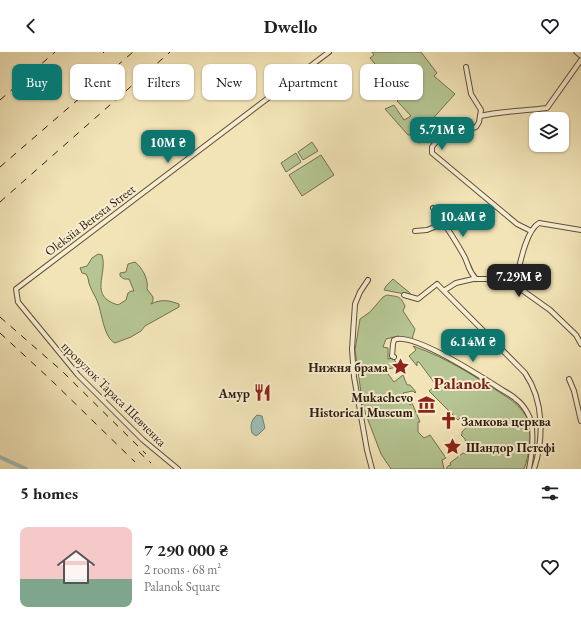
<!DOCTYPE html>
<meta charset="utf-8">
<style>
:root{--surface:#fff;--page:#f2f2f2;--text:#202124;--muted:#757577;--accent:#0f766e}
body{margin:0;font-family:"EB Garamond",serif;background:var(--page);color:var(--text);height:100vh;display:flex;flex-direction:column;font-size:15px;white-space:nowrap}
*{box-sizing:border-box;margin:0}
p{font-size:13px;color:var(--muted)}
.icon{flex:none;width:22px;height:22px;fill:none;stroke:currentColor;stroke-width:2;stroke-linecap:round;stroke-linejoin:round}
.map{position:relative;height:417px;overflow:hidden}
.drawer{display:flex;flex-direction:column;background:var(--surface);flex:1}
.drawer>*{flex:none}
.top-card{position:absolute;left:12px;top:12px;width:557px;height:36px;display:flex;gap:8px}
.controls{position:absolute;left:529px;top:60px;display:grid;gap:8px}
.controls a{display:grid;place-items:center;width:40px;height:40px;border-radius:8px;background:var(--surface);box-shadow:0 1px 3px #0004;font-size:20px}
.price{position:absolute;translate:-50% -34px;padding:0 9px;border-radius:8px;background:var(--accent);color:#fff;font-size:13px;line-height:26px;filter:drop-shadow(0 1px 2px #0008)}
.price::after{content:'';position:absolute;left:50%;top:24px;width:12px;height:9px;margin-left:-6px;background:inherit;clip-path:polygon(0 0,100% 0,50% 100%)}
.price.current{background:#222;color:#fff}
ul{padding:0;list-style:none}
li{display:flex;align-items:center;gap:12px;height:100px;padding:0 20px}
li span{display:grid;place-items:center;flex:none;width:112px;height:80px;border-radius:8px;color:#555}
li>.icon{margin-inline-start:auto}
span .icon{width:48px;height:48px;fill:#fffc;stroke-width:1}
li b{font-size:17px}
h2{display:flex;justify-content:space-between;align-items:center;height:48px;padding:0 20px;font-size:17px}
.chip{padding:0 14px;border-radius:8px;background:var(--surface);box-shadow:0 1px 3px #0004;font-size:14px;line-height:36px}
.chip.current{background:var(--accent);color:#fff}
header{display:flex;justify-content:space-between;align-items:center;height:52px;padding:0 20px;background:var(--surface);font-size:18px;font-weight:700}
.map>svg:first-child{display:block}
</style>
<header><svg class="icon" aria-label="back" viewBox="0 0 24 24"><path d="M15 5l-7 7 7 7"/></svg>Dwello<svg class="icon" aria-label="heart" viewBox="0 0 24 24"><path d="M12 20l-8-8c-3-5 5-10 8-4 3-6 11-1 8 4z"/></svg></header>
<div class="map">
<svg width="581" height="417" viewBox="0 0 581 417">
<rect width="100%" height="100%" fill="#f2e4b7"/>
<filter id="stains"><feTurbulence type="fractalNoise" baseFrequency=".005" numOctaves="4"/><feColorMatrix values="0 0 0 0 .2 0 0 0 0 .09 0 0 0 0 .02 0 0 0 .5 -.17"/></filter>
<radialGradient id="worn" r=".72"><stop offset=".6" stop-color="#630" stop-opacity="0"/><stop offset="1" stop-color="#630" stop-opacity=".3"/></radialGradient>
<g fill="#b5c593" stroke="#717251">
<path d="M372 0H421L437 21 434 24 455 42 427 73 425 89 419 91 410 83H408L385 57 394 53 404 68 411 64 397 49 402 45 370 6 374 3Z"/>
<path d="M312 90 318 99 303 108 298 100Z"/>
<path d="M296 101 301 110 286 120 281 111Z"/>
<path d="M321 103 334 123 302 144 289 123Z"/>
<path d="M98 202 102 203C108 223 88 244 118 253L126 248 128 241 131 239H134L129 227H124L120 224V221L126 220 128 212 135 210C142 215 149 228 147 237L153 245V249L151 252C161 247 168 248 179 252V255L145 274 141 279 131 285 115 291C104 286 102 262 98 251 96 245 92 240 90 234 88 230 89 226 86 222L82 221 80 216 87 214 92 206Z"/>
<path d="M393 227 410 241V243L384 238 386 234Z"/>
<path d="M387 243C398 245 400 243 405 254L403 259 415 277 412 287 398 284 386 287 383 295 388 296V307L393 306 400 316 398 317 396 315 385 318 394 330 403 323 407 333H410L416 340 415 341 413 339 403 341 410 353 412 351 420 370H418V380L424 386 430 383 446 406 442 408 444 417H391L381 402 363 355 355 298 360 267 370 260 383 245Z"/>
<path d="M413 294C448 306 479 327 510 347 516 352 525 360 528 368 533 383 529 403 524 417H446L448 414 451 413 450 411 463 401 466 402 474 397 469 391 467 393 465 387 461 383 462 382V380L470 371 461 365 458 368 429 339 436 333 419 310H417V314L409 304 416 298Z"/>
</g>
<path fill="#9dbdb6" stroke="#707e73" d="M257 363 262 364 265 376 260 381 256 384 252 381C250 374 251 368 257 363Z"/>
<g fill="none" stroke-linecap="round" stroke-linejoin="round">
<path stroke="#9dbdb6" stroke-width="4" d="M0 405 26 417"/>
<defs>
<g id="minor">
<path d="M466 15 471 42 481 58 479 70 476 75 436 90 432 95V101L517 172 531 179"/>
<path d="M480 64C502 59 525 59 547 56L581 8"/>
<path d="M433 156C444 171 454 186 463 202 469 212 467 217 476 227"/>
<path d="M415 179 427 178 444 171"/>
<path d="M368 228 360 240 355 252 352 297 354 325 367 398 372 417"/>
<path d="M515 233C519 217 525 179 539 171L581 178"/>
<path d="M445 238 456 231 473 227H487L515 233 550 258 576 283 581 292"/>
<path d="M404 243 418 247 437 232 525 321C544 349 544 386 534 417"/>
<path d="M394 305 392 304 393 292 394 288C411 279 480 324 496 334 503 339 511 342 517 348 521 351 524 355 527 360 536 374 532 401 529 417"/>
<path d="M569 327 574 339 581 369"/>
<path d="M178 417 143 388 78 323 18 250 16 237 329 0"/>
</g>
<path id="tertiary" d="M577 0 581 3"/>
</defs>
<use href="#minor" stroke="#5e5039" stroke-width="6"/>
<use href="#tertiary" stroke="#5e5039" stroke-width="7"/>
<use href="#minor" stroke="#f7edd0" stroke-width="4"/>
<use href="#tertiary" stroke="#f7edd0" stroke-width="5"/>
<g stroke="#2d1f0f" stroke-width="1" stroke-dasharray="7 7" stroke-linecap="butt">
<path d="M103 1 104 0"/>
<path d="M0 48 55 0"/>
<path d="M0 115 133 0"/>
<path d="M0 150 170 0"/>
<path d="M0 265 62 319 146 402"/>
<path d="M0 281 50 327 135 410"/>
<path d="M139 400 151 411"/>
</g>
</g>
<defs>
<symbol id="sight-bare" viewBox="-9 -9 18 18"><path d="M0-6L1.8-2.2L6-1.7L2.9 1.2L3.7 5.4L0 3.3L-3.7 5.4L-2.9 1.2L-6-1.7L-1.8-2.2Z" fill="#8f2418" stroke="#f7edd0" stroke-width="2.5" paint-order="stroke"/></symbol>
<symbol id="restaurant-bare" viewBox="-9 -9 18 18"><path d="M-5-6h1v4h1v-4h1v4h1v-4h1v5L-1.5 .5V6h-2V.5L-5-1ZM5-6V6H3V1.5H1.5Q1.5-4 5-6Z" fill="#8f2418" stroke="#f7edd0" stroke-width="2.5" paint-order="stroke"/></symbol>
<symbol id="museum-bare" viewBox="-9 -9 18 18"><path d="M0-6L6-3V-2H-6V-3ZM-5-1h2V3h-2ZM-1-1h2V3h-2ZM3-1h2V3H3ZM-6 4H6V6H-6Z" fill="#8f2418" stroke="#f7edd0" stroke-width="2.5" paint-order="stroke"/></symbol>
<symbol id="church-bare" viewBox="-9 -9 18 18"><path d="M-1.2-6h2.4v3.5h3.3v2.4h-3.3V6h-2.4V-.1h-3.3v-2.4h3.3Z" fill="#8f2418" stroke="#f7edd0" stroke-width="2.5" paint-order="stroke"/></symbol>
</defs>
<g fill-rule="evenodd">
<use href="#sight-bare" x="388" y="302" width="25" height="25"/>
<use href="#restaurant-bare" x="250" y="328" width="25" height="25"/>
<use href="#museum-bare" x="414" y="340" width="25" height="25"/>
<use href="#church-bare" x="436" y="356" width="25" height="25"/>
<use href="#sight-bare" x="440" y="382" width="25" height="25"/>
</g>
<g text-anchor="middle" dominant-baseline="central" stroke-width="4" stroke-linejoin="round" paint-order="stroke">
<g font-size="13" fill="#2d1f0f" stroke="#f7edd0">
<text transform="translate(90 168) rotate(-37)">Oleksiia Beresta Street</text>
<text transform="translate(114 342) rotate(45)">провулок Тараса Шевченка</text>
</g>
<g font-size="13" font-weight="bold" fill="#2d1f0f" stroke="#f7edd0" text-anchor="end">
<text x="388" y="315">Нижня брама</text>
<text x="250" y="341">Амур</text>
<text x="413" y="345">Mukachevo<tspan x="413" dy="15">Historical Museum</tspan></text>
<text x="461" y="369" text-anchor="start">Замкова церква</text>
<text x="466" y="395" text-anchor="start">Шандор Петефі</text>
</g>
<g font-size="17" font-weight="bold" fill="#7a1f14" stroke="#f7edd0">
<text x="462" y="331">Palanok</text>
</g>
</g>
<rect width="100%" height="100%" filter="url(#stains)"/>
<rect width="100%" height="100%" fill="url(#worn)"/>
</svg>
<div class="controls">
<a><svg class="icon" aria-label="layers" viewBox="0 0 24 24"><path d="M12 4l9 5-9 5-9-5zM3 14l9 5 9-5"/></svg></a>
</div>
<b class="price" style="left:442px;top:99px">5.71M ₴</b>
<b class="price" style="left:168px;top:112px">10M ₴</b>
<b class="price" style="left:463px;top:186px">10.4M ₴</b>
<b class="price current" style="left:519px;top:246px">7.29M ₴</b>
<b class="price" style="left:473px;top:311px">6.14M ₴</b>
<div class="top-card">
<a class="chip current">Buy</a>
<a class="chip">Rent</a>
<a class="chip">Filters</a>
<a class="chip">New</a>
<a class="chip">Apartment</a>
<a class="chip">House</a>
</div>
</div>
<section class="drawer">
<h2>5 homes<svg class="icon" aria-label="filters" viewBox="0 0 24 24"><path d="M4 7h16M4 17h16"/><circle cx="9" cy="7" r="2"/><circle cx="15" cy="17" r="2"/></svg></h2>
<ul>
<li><span style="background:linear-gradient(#f6c9c9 65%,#7fa58c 0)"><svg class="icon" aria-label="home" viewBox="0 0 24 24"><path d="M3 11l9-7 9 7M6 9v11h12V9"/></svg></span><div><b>7 290 000 ₴</b><p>2 rooms · 68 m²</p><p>Palanok Square</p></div><svg class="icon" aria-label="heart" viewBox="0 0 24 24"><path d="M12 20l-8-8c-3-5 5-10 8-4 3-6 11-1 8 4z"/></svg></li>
</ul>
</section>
